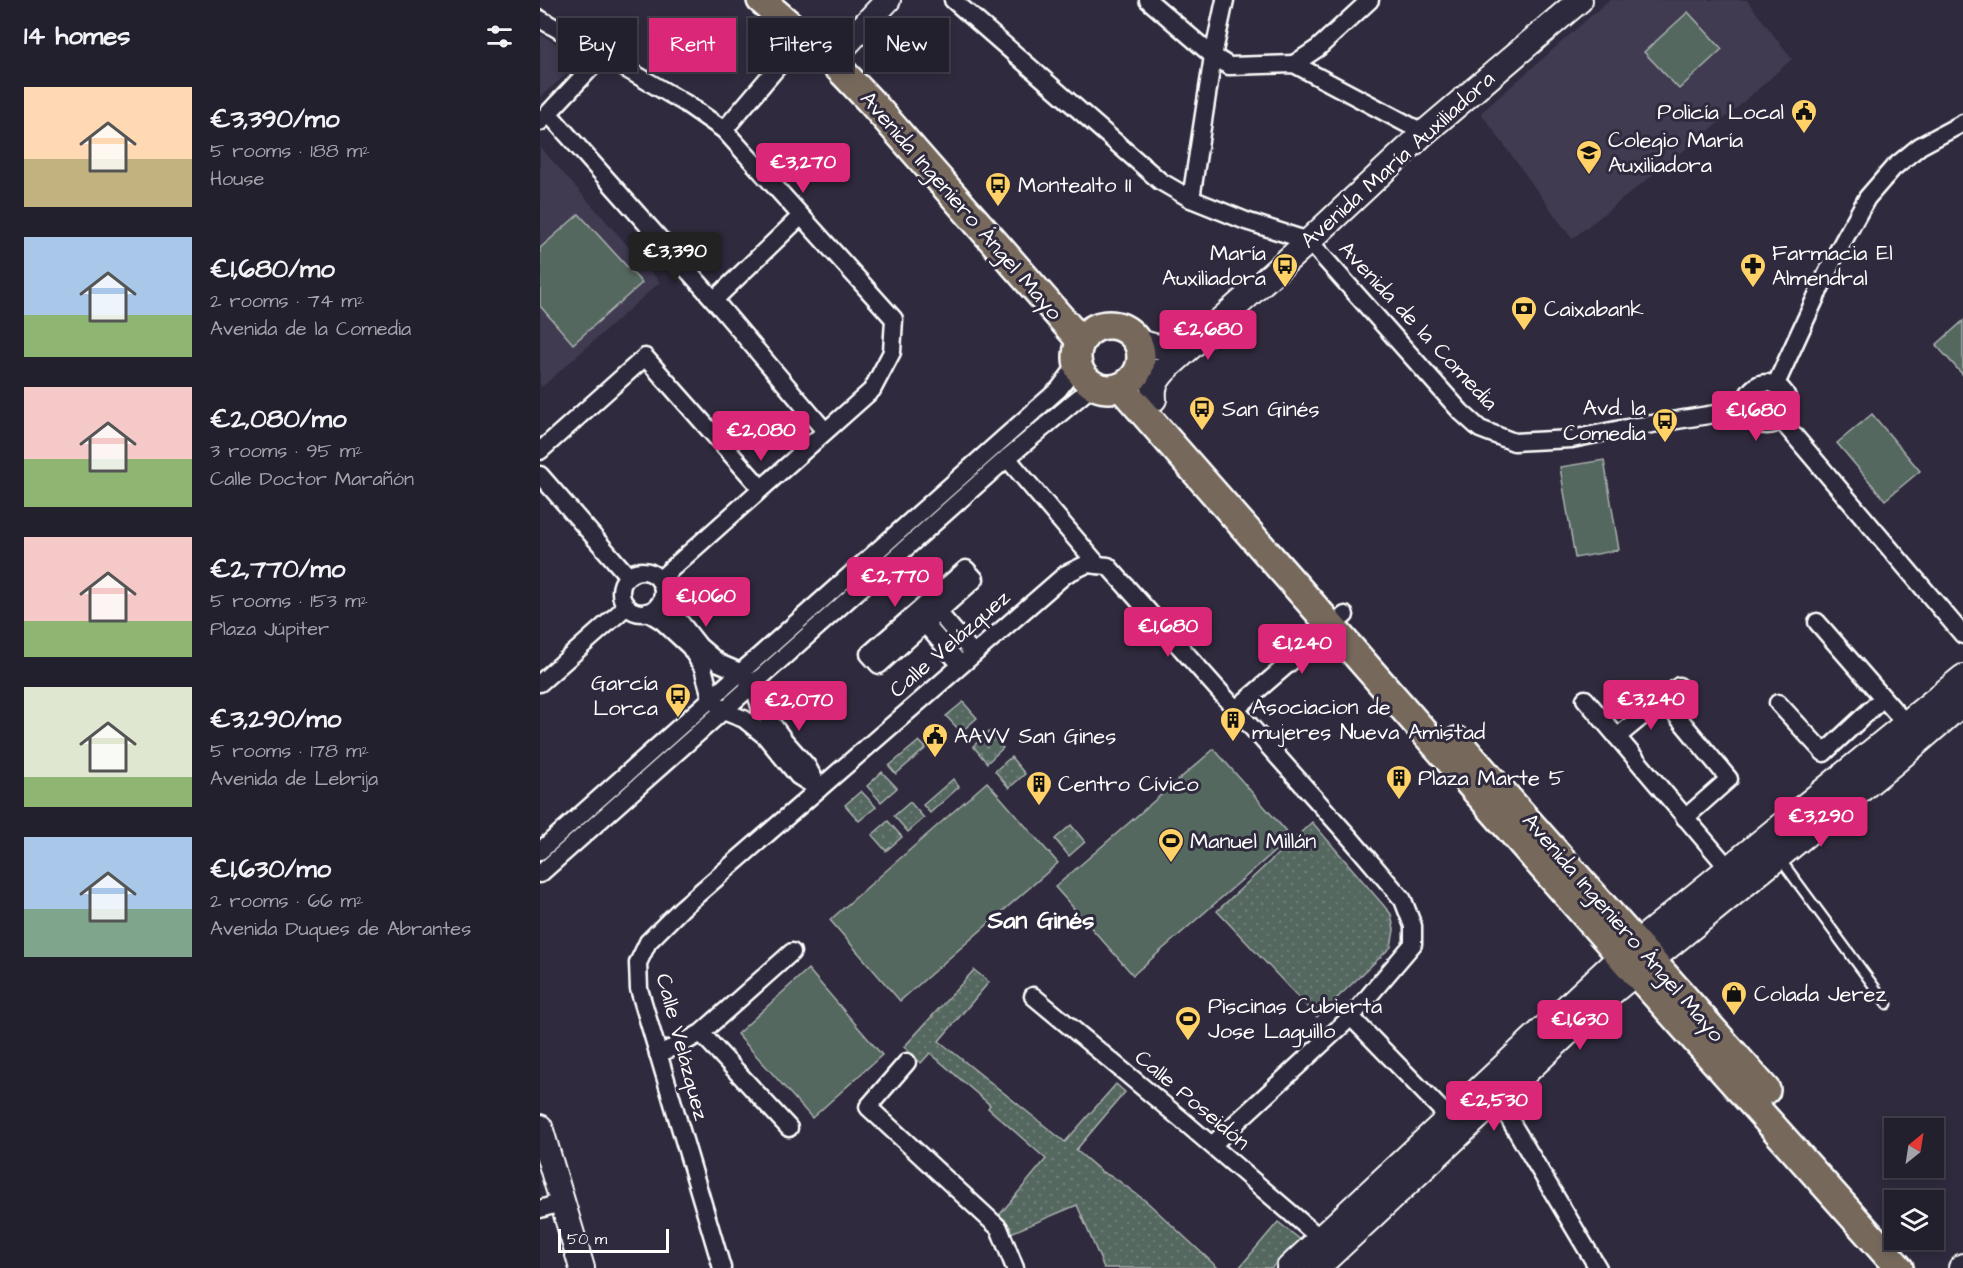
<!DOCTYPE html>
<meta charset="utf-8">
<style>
:root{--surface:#23202e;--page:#2f2d3a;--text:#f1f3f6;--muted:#a3a3aa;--line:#403e4a;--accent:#db2777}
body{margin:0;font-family:"Architects Daughter",sans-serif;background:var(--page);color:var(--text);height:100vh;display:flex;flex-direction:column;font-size:22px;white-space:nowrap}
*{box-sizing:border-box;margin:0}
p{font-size:20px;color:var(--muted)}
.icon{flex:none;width:33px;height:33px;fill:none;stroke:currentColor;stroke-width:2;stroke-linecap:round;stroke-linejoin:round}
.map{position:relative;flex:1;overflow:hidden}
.panel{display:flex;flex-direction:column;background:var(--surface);width:540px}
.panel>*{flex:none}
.top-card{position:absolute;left:18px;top:18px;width:570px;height:54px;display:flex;gap:12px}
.needle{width:39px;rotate:30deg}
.fabs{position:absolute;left:1344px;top:1118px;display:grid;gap:12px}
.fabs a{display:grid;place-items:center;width:60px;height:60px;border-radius:0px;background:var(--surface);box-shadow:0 3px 9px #0003,0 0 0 2px var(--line);font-size:30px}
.scale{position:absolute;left:18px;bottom:15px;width:111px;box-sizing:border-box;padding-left:6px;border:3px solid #fff;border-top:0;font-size:16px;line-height:21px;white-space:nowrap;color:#fff;-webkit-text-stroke:4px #2f2a3d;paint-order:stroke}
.price{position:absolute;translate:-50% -51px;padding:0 14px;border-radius:6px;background:var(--accent);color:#fff;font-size:20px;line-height:39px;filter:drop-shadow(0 2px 3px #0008)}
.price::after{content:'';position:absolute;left:50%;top:36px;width:18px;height:14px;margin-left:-9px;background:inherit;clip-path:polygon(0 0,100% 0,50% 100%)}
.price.on{background:#222;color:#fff}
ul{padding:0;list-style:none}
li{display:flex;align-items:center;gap:18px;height:150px;padding:0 24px}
li span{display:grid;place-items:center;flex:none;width:168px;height:120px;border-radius:0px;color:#555}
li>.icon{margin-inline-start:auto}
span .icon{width:72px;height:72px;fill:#fffc;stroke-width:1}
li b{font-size:26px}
h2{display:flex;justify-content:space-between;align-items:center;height:72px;padding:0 24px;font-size:26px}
.pill{padding:0 21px;border-radius:0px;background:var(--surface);box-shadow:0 3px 9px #0003,0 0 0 2px var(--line);font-size:21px;line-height:54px}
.pill.on{background:var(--accent);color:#fff}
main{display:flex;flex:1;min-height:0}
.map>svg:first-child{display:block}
</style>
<main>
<section class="panel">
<h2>14 homes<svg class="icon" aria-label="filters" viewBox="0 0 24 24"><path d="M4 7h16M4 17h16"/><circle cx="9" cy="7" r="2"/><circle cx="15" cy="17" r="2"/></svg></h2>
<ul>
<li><span style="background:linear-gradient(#ffd9b3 60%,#c2b280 0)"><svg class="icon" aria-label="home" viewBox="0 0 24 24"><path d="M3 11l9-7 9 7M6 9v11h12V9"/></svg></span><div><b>€3,390/mo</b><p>5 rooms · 188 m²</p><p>House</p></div></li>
<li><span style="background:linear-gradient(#a9c7e8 65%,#8fb573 0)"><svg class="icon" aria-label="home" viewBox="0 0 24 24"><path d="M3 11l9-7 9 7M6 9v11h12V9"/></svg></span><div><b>€1,680/mo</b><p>2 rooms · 74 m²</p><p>Avenida de la Comedia</p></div></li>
<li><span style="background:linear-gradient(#f6c9c9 60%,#8fb573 0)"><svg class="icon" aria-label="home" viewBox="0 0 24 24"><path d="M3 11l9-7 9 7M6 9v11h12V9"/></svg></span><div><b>€2,080/mo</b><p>3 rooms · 95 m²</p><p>Calle Doctor Marañón</p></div></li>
<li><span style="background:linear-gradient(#f6c9c9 70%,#8fb573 0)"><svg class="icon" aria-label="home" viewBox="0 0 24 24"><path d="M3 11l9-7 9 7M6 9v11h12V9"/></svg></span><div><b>€2,770/mo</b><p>5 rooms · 153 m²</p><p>Plaza Júpiter</p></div></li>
<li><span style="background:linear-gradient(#dfe7d0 75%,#8fb573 0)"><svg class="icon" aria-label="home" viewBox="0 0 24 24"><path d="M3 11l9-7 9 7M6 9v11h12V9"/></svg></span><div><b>€3,290/mo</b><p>5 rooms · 178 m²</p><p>Avenida de Lebrija</p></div></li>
<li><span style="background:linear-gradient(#a9c7e8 60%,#7fa58c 0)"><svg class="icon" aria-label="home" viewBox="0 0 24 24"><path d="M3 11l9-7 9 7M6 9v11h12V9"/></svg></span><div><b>€1,630/mo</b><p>2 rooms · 66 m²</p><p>Avenida Duques de Abrantes</p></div></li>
</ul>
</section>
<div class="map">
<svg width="1423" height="1268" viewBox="0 0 1423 1268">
<defs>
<pattern id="grass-dots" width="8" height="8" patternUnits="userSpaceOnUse" patternTransform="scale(1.5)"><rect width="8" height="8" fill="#556760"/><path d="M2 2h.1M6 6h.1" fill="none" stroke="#6e7e78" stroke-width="1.8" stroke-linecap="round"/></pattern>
</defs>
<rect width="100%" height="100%" fill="#2f2a3d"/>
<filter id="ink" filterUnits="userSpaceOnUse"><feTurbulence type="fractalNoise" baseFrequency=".0167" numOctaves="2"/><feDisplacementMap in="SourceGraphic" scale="12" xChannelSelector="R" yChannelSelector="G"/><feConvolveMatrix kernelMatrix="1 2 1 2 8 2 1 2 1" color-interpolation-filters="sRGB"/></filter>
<g filter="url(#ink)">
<g fill="#403b51">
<path d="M1069 0H1207L1252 59 1190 114 1032 239 941 113Z"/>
<path d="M0 34 23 48 27 53 30 66 27 74 0 97Z"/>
<path d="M0 147 120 282 2 387 0 384Z"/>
</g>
<g fill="url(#grass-dots)" stroke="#aab3b0" stroke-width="1.5">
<path d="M423 702 437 718 421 732 406 716Z"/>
<path d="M449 732 463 748 447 763 433 746Z"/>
<path d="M379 741 386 748 356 774 349 766Z"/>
<path d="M471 757 485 774 469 788 455 771Z"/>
<path d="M342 772 357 788 341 802 327 786Z"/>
<path d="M413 779 419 787 390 813 383 805Z"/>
<path d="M321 791 336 807 319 821 305 805Z"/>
<path d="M370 802 384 818 368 832 354 816Z"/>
<path d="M348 821 362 837 346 851 332 835Z"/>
<path d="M772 822 851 914 854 930 851 947 777 1017 677 911Z"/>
<path d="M531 825 545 842 529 856 515 839Z"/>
<path d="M434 970 449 982 399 1041 525 1142 576 1084 585 1092 536 1150 562 1172 576 1179 607 1202 678 1268H564L537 1205 466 1235 456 1219 506 1159 448 1108 450 1105 390 1053 381 1063 364 1047Z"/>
<path d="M738 1222 761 1240 731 1268H699Z"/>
</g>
<g fill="#556760" stroke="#aab3b0" stroke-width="1.5">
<path d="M1148 12 1182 49 1139 89 1104 52Z"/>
<path d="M39 214 102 283 33 344 0 306V248Z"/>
<path d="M1423 321V375L1396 345Z"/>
<path d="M1332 414 1380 471 1345 500 1297 443Z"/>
<path d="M1064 460 1079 550 1035 558 1020 467Z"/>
<path d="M674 749 751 837 593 975 515 887Z"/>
<path d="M447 782 518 863 360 1001 290 920Z"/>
<path d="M268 969 342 1055 272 1118 197 1034Z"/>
</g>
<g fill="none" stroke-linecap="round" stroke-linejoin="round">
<defs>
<path id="lane" d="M1240 859 1347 1004"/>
<g id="street">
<path d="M413 0 620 181 651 199 706 221 769 241 921 412 940 429 974 442 1032 439 1081 429 1206 409"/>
<path d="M608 0 673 56 689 66 754 64 884 133"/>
<path d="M0 19 145 103 184 130 354 319 352 352 332 390 119 580"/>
<path d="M754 64 778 48 830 0"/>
<path d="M9 114 174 300 285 431"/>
<path d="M0 122 63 55"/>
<path d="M184 130 263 37"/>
<path d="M651 199 673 56 685 0"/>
<path d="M174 300 260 217"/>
<circle cx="1227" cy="404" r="21"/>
<path d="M1236 384 1294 258 1327 198 1353 168 1380 146 1423 123"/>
<path d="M1241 420 1423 635"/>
<path d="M0 451 105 357 221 488"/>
<path d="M467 458 558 565"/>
<path d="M0 475 88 576"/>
<path d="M426 569 435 579 339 665 329 654Z"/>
<circle cx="102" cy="592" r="21"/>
<path d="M122 599 159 646 179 663 200 672 213 684 221 709 244 740 267 766 279 788"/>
<path d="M107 612 122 621 150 647 163 668 171 697 183 711 204 719 225 736 258 776 279 789"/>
<path d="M398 612 433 653"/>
<path d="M1277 622 1366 724"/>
<path d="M385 624 420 664"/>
<path d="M0 683 87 606"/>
<path d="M1045 699 1189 869"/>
<path d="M1123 699 1189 779 1145 818"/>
<path d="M1238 703 1284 753 1343 698"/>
<path d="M696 709 805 615"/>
<path d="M1077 737 1139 686"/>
<path d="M0 851 519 389 537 365"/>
<path d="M0 874 467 458 554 385"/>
<path d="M493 996 641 1119 788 1245"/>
<path d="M811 1017 915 1124"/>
<path d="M161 1033 249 1128"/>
<path d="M118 1054 143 1043 161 1033 252 952"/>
<path d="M367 1062 328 1107 459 1228 475 1268"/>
<path d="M958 1100 1058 1268"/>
<path d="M0 1209 23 1202"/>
<path d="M182 1268 99 989 98 963 108 942 142 908 526 574 547 564 568 566 811 839 863 900 873 926V944L811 1017 672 1145"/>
</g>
<g id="secondary">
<path d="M300 51 348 0"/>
<path d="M597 340C619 351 635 348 656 336"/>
<path d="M594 377 607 376 627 368 769 241 884 133 1040 0"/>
<path d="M614 399C612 385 618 378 627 368"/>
<path d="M0 1127 42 1268"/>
<path d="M749 1268 1081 956 1423 677"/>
<path d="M777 1268 1064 999 1354 763 1423 703"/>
<path d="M1421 1268 1423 1266"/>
</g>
<g id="primary">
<path d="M221 0 294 63 333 104 540 340"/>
<circle cx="569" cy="357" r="32"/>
<path d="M581 387 1095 972 1359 1268"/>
<path d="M917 741 1226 1090"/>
</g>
</defs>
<use href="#lane" stroke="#fff" stroke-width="13"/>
<use href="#street" stroke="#fff" stroke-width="21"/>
<use href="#secondary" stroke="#fff" stroke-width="28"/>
<use href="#primary" stroke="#fff" stroke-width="32"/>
<use href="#lane" stroke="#2f2a3d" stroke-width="8"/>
<use href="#street" stroke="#2f2a3d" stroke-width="16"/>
<use href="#secondary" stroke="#2f2a3d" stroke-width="24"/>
<use href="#primary" stroke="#76695c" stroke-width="27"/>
</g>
</g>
<defs>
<symbol id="civic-pin" viewBox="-11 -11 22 30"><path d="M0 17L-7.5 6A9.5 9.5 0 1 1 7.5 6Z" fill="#ffd166" stroke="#2f2a3d"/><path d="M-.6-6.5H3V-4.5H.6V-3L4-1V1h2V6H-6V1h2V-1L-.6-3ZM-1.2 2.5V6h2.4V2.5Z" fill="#111"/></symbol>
<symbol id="university-pin" viewBox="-11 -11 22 30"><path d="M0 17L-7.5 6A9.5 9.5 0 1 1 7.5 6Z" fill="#ffd166" stroke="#2f2a3d"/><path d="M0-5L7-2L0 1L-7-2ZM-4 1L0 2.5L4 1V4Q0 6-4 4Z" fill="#111"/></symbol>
<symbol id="bus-pin" viewBox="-11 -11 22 30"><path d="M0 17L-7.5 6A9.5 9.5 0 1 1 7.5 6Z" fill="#ffd166" stroke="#2f2a3d"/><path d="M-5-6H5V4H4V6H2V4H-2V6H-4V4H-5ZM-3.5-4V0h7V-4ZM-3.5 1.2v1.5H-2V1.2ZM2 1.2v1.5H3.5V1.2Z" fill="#111"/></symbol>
<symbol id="pharmacy-pin" viewBox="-11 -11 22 30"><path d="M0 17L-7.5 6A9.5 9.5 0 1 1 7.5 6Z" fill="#ffd166" stroke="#2f2a3d"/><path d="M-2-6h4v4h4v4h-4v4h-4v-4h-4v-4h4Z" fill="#111"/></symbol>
<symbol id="bank-pin" viewBox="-11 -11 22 30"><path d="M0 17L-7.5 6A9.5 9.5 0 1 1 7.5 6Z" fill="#ffd166" stroke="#2f2a3d"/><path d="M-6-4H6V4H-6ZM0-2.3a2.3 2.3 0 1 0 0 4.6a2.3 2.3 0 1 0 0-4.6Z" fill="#111"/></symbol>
<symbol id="building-pin" viewBox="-11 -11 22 30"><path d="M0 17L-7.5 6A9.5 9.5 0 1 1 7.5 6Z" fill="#ffd166" stroke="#2f2a3d"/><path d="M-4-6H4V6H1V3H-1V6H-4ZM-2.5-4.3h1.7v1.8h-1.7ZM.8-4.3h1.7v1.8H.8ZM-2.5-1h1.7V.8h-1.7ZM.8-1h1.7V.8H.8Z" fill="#111"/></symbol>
<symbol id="stadium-pin" viewBox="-11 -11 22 30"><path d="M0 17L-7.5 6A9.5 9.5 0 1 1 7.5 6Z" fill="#ffd166" stroke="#2f2a3d"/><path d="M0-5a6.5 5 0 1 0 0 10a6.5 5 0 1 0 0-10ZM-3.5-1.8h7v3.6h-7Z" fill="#111"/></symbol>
<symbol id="shop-pin" viewBox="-11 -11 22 30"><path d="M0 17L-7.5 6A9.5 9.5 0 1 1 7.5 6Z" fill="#ffd166" stroke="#2f2a3d"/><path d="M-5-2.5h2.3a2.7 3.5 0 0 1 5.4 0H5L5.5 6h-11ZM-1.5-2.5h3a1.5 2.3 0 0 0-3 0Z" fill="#111"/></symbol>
</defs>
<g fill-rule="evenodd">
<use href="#civic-pin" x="1249" y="97" width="30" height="40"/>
<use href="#university-pin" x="1034" y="138" width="30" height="40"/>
<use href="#bus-pin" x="443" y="170" width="30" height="40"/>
<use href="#bus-pin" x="730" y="251" width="30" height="40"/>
<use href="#pharmacy-pin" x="1198" y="251" width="30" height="40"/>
<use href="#bank-pin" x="969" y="294" width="30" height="40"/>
<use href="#bus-pin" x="647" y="394" width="30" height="40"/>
<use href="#bus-pin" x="1110" y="406" width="30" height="40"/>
<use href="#bus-pin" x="123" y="681" width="30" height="40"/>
<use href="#building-pin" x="678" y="705" width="30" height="40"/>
<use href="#civic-pin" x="380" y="721" width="30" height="40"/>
<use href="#building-pin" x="844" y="763" width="30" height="40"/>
<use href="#building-pin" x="484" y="769" width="30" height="40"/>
<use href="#stadium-pin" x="616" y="826" width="30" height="40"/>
<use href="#shop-pin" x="1179" y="979" width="30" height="40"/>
<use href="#stadium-pin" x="633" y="1004" width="30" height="40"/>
</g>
<g text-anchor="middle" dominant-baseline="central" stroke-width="6" stroke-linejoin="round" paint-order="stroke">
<g font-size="22" fill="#fff" stroke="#2f2a3d" text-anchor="start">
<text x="1244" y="112" text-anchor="end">Policía Local</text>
<text x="1068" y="140">Colegio María<tspan x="1068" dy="25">Auxiliadora</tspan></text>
<text x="478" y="185">Montealto II</text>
<text x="726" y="253" text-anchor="end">María<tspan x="726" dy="25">Auxiliadora</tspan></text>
<text x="1232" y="253">Farmacia El<tspan x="1232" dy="25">Almendral</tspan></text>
<text x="1004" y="309">Caixabank</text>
<text x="1106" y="408" text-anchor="end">Avd. la<tspan x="1106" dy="25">Comedia</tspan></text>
<text x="682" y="409">San Ginés</text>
<text x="118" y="683" text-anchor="end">García<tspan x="118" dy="25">Lorca</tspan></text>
<text x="712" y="707">Asociacion de<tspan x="712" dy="25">mujeres Nueva Amistad</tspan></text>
<text x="414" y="736">AAVV San Gines</text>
<text x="878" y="778">Plaza Marte 5</text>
<text x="518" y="784">Centro Cívico</text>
<text x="650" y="841">Manuel Millán</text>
<text x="1214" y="994">Colada Jerez</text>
<text x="668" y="1006">Piscinas Cubierta<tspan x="668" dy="25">Jose Laguillo</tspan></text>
</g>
<g font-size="22" fill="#fff" stroke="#2f2a3d">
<text transform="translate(858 160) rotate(-42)">Avenida María Auxiliadora</text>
<text transform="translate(421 206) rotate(49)">Avenida Ingeniero Ángel Mayo</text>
<text transform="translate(878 326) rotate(47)">Avenida de la Comedia</text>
<text transform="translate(410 644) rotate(-41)">Calle Velázquez</text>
<text transform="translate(1083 928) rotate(49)">Avenida Ingeniero Ángel Mayo</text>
<text transform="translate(142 1047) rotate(75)">Calle Velázquez</text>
<text transform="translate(652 1100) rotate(40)">Calle Poseidón</text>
</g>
<g font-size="24" font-weight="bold" fill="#fff" stroke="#2f2a3d">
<text x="501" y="921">San Ginés</text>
</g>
</g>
</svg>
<div class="fabs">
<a><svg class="needle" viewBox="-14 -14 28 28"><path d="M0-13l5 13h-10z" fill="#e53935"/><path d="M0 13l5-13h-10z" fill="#a3a3aa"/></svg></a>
<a><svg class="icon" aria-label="layers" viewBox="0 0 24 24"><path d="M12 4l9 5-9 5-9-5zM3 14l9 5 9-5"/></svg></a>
</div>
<div class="scale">50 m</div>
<b class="price" style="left:263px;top:194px">€3,270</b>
<b class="price on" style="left:135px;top:283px">€3,390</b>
<b class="price" style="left:668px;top:361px">€2,680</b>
<b class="price" style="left:1216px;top:442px">€1,680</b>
<b class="price" style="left:221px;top:462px">€2,080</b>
<b class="price" style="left:355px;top:608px">€2,770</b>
<b class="price" style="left:166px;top:628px">€1,060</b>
<b class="price" style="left:628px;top:658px">€1,680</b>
<b class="price" style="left:762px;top:675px">€1,240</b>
<b class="price" style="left:1111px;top:731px">€3,240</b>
<b class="price" style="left:259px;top:732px">€2,070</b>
<b class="price" style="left:1281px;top:848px">€3,290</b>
<b class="price" style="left:1040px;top:1051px">€1,630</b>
<b class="price" style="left:954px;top:1132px">€2,530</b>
<div class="top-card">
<a class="pill">Buy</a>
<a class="pill on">Rent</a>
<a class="pill">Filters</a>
<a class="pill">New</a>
</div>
</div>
</main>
